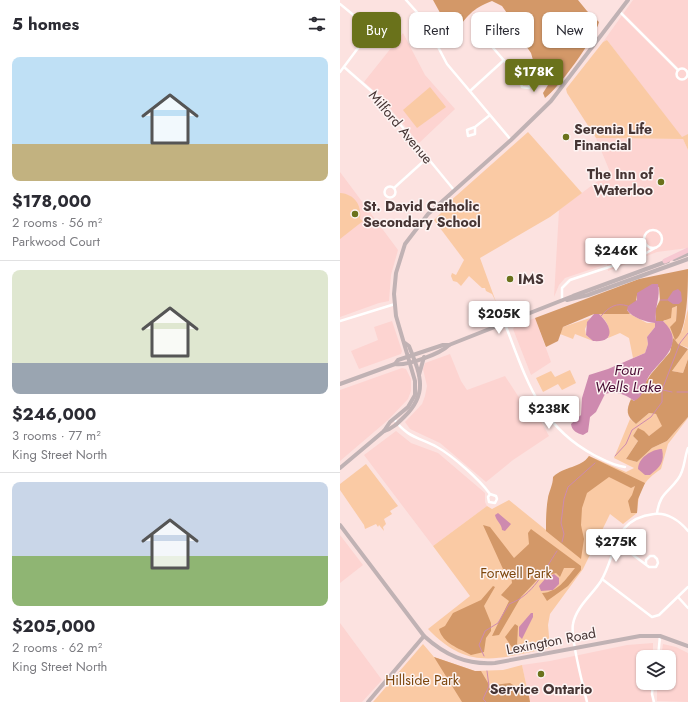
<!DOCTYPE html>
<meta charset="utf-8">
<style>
:root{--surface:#fff;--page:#f2f2f3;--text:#2b2b33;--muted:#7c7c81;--line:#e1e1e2;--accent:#6a721b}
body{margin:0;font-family:Jost,sans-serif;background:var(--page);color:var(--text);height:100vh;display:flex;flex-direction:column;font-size:15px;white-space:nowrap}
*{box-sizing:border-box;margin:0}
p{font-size:13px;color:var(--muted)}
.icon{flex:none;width:22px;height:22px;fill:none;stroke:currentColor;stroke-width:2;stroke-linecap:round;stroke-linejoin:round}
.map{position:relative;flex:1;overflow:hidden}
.sheet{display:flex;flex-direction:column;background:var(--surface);width:340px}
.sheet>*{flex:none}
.banner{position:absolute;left:12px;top:12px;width:276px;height:36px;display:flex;gap:8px}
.buttons{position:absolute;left:296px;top:650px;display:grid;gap:8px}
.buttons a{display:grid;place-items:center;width:40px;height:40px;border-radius:8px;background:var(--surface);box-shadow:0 1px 3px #0004;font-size:20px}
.price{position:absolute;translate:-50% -34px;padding:0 9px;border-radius:4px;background:#fff;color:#222;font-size:13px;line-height:26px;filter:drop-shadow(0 1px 2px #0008)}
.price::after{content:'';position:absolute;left:50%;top:24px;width:12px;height:9px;margin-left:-6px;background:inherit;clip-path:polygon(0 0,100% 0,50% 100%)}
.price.on{background:var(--accent);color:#fff}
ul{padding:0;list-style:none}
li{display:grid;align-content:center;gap:8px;height:212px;padding:0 12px}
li+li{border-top:1px solid var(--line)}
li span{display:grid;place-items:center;height:124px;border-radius:8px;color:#555}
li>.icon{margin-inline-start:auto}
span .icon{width:72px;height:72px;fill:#fffc;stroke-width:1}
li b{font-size:17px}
h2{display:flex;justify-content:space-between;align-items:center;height:48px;padding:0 12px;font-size:17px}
.tag{padding:0 14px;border-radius:8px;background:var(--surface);box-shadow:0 1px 3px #0004;font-size:14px;line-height:36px}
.tag.on{background:var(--accent);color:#fff}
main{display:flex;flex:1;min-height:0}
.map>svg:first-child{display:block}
</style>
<main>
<section class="sheet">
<h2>5 homes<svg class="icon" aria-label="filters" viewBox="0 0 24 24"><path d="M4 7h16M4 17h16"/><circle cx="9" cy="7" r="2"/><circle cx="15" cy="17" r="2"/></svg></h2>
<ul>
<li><span style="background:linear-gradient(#bfe0f5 70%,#c2b280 0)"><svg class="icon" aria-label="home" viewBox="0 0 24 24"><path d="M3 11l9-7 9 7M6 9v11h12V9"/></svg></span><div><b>$178,000</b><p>2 rooms · 56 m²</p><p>Parkwood Court</p></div></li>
<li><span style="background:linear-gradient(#dfe7d0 75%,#9aa5b1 0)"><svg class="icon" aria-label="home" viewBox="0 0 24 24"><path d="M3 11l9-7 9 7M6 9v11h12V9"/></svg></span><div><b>$246,000</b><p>3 rooms · 77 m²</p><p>King Street North</p></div></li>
<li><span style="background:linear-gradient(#c9d6e8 60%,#8fb573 0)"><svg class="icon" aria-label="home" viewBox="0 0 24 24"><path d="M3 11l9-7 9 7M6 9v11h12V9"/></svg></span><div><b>$205,000</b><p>2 rooms · 62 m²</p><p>King Street North</p></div></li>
</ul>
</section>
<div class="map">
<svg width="348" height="702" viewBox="0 0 348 702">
<rect width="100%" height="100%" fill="#fce2e0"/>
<g fill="#fdd4d1">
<path d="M293 0H348V134L342 138 267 40 263 42Z"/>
<path d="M63 33 85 75 115 109 79 143 40 96 24 82Z"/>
<path d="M256 138 343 139 348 150V248L317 252 268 271 267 264 225 278 219 285 214 297 219 210 270 172Z"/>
<path d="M0 172 58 250 51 275 49 301 39 303 0 317Z"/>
<path d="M195 318 211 362 191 375 173 329 175 326Z"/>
<path d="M52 321 62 351 61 354 19 369 11 351 38 340 34 327Z"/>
<path d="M110 354 121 381 127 390 165 376 178 396 196 412 209 436 173 460 146 482 100 443 70 429 65 422 82 404 85 396 87 386 83 369 85 363Z"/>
<path d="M62 368 66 369 71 379V391L68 399 48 420 0 461V390Z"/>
<path d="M56 431 71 443 98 453 145 493V502L147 506 93 546 24 455Z"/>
<path d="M0 535 23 565 0 583Z"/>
<path d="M0 623 42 680 22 702H0Z"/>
<path d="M313 643V657H303V683H311L312 702H190L182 665 210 661 287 645Z"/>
<path d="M323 644 336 647 348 653V702L317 701V683H329V657H321Z"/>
</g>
<g fill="#facaa4">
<path d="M267 40 342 137 348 134V150L343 139 256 138 227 93 226 89 263 42Z"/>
<path d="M90 87 106 107 77 128 63 110Z"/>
<path d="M188 132 242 193 210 217 140 258 156 302 152 294 146 291 145 288H142L129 276 121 286 117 282 113 281 111 276 112 273 116 275 124 260 94 220 101 213 99 211Z"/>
<path d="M0 193C15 194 22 206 20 219L23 221 0 239Z"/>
<path d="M337 306 336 321 342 332 348 309V348L338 344 333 338 332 343 331 331 323 321H325L332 308Z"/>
<path d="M259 314H290L307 323H315V327L307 337 308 344 305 353 293 358 289 338 280 333 268 338C271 328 267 321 259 314Z"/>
<path d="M250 318 245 329 246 335 253 341 235 334 233 339 220 334 223 327Z"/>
<path d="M348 349V359L343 373 332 371Z"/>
<path d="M230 370 236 383 222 390 218 384 203 392 196 378 211 371 215 377Z"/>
<path d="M309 413 316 414 323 426 309 436 298 429 293 436 298 441 286 459 297 462 312 448 327 441 348 417V418L328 444 321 469C302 482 299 490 297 513L283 524 270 514 243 569 210 614 208 625 210 648C159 658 129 672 88 629L130 596 93 546 147 506 152 509 169 500 206 530 208 497 218 476 244 463 249 456 286 472 294 468 274 458 290 419 296 424Z"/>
<path d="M26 464 58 506 50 511 52 514 44 519 46 524 43 527 44 531 39 525 38 527 36 524 25 529 24 525 0 490V484Z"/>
<path d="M83 644 94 657 135 671 163 670 182 665 190 702H33Z"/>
</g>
<g fill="#d39868">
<path d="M93 0H238L247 11 259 22C255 38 218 89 205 98L203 93 208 85 209 80 207 70 193 60 191 53 184 43 175 36 170 27 171 19 162 6 152 1C131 9 128 16 114 33L109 29Z"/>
<path d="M348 269C348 284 348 333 335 340L338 344 348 349 332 371 343 373 348 359V417L327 441 312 448 297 462 286 459 298 441 293 436 298 428 304 431 309 436 322 426 316 414 309 413 296 424C286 416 286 410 291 399L294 401 304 389 305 383 311 374 330 352 333 338 335 340 330 327 336 321 337 306 332 308 331 318 323 321H316L315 310 320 300 319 287 297 295 296 302 287 310 290 314H254L223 327 218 341 206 347 195 318 299 279Z"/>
<path d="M249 456 305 483 298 499 297 513H291L288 501 292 495 295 486 291 488 269 477 247 493 242 508 241 525 244 539 241 559 206 531C206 520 206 509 208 498 209 491 213 485 213 477 224 466 241 468 249 456Z"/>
<path d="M143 525 150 527 174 558 189 544 188 533 191 529 241 566V570L228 586 207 601 202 593C218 592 225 580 235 568H224L220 577 216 573 199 578 181 597 159 635 152 636 169 601 161 595 172 583 171 575 163 569Z"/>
<path d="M153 586 155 587 144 606 151 623V631L146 638 144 652 131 655C119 648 103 644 99 629L105 626 113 613 141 600Z"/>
<path d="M175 624 178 626 177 646 173 649 165 637Z"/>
<path d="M94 657 135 671H141L151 688 154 685 170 683 176 687 188 691 190 702H122Z"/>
</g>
<g fill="#ce8aaf">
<path d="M312 284H318C321 297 314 308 316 321H323C347 344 321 359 309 376 303 386 305 396 294 401 285 394 276 391 265 394L256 412 250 417 248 432 243 435C237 433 232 431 231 424L241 415 242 398 249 375 268 369 305 353 308 344 307 337 315 327V323C307 322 292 318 287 310L288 306 297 300V293Z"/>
<path d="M338 289 341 292 342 301 339 304H333L327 300 333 291Z"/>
<path d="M254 314H259C272 326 276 343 253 341L246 335 247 322Z"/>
<path d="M322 449C325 462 320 467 310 475H305L298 469C298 458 312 449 322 449Z"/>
<path d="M158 513 171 524 165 531 162 530C162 524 156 521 155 515Z"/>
<path d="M214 574 219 578V584L213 590 201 591 199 586 205 579Z"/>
<path d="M191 613H193V617L182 639 179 636V627Z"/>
</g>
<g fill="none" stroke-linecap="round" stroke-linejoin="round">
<g stroke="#ce8aaf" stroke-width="1">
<path d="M320 300H327"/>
<path d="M261 316C269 307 276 302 288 306"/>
<path d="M323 390 332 392"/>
<path d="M337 392H348"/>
<path d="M275 456 286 444 292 430 311 417 322 402V390L340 343 348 333"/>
<path d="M222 542 224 534 221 523 224 499 228 487 255 463"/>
<path d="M144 656 139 645 145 631 158 623 169 604C194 595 203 572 217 551"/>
<path d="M146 702 143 699 149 686 147 671"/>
</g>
<g stroke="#fff" stroke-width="2.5">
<path d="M66 0 84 20 107 64 171 140"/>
<path d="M0 4 28 27 30 32 0 72"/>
<path d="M280 12 338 70"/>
<path d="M148 42V34L146 32 142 33 141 38 148 42 180 79 182 87 189 88V82L180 79"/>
<path d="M4 67 36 95 114 190"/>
<circle cx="342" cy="74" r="5.5"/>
<path d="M130 91 164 60"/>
<path d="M135 127V134L128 136 127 130 135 127 150 115"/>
<circle cx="50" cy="192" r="5.5"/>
<path d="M54 188 86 159"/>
<circle cx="313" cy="239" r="9"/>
<path d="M222 300V288L230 280 299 257 315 248"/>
<path d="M0 321 55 304"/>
<path d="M165 324C186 378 199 426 254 455 264 460 274 466 285 467"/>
<path d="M54 419C68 438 78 437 97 447 113 456 139 479 150 494L156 496 157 499 155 503 149 502 148 497 150 494"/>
<path d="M317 513C320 493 328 493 338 479 345 470 344 458 348 448"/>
<path d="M276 542 309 567H316L318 563 317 559 314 556H310L306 560V564"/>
<path d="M262 579 312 617 319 615 348 587"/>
<path d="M338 597 348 608"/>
<path d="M318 657 320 636"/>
<path d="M313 683 312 694 314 702"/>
<path d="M247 702C243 685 230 638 233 624 236 607 252 595 261 581 278 552 272 519 314 514 327 512 340 521 348 531"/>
</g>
<g stroke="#c0b2b4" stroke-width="4">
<path d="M334 259 348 254"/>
<path d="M227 300 248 295 348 259"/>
<path d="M55 364C67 366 100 354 109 345L233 296 328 261"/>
<path d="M79 375 84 357"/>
<path d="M0 384 55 364 58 360 103 345H109"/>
<path d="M44 431C52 429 58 423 64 417 89 393 80 374 69 346L65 343"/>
<path d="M0 468 44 431 50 422 68 407 75 395V381L56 316 54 294 56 273 65 244 88 214 171 140 211 101 288 0"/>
<path d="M0 525 84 636C105 655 126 665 155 663L300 636H320L348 646"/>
<path d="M28 702 84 636"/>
</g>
<path stroke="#f7c9d2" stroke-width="5" d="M325 261 348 250"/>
</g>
<g fill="#6a721b" stroke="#fdf4f3" stroke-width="1.5">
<circle cx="226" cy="137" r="4"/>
<circle cx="321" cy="182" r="4"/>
<circle cx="15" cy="214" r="4"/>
<circle cx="170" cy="279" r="4"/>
<circle cx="201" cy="674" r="4"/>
</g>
<g text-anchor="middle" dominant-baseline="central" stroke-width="3" stroke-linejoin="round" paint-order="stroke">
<g font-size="14" fill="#453433" stroke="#fdf4f3">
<text transform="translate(61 127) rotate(50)">Milford Avenue</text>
<text transform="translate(211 641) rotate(-11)">Lexington Road</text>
</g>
<g font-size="14" font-weight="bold" fill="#453433" stroke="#fdf4f3" text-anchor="start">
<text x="234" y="129">Serenia Life<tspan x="234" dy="16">Financial</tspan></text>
<text x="313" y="174" text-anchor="end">The Inn of<tspan x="313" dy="16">Waterloo</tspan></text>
<text x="23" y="206">St. David Catholic<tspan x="23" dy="16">Secondary School</tspan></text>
<text x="178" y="279">IMS</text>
<text x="201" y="689" text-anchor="middle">Service Ontario</text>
</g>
<g font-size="14" fill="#7d460c" stroke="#fdf4f3">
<text x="176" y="573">Forwell Park</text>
<text x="82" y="680">Hillside Park</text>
</g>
<g font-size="15" font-style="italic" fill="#490d34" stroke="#fdf4f3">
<text x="288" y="370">Four<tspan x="288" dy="17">Wells Lake</tspan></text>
</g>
</g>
</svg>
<div class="buttons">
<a><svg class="icon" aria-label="layers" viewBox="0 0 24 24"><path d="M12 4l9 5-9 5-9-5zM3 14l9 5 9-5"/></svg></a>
</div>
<b class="price on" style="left:194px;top:93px">$178K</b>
<b class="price" style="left:276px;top:272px">$246K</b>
<b class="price" style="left:159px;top:335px">$205K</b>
<b class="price" style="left:209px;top:430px">$238K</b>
<b class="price" style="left:276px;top:563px">$275K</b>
<div class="banner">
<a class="tag on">Buy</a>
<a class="tag">Rent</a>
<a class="tag">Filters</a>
<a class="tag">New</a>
</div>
</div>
</main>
